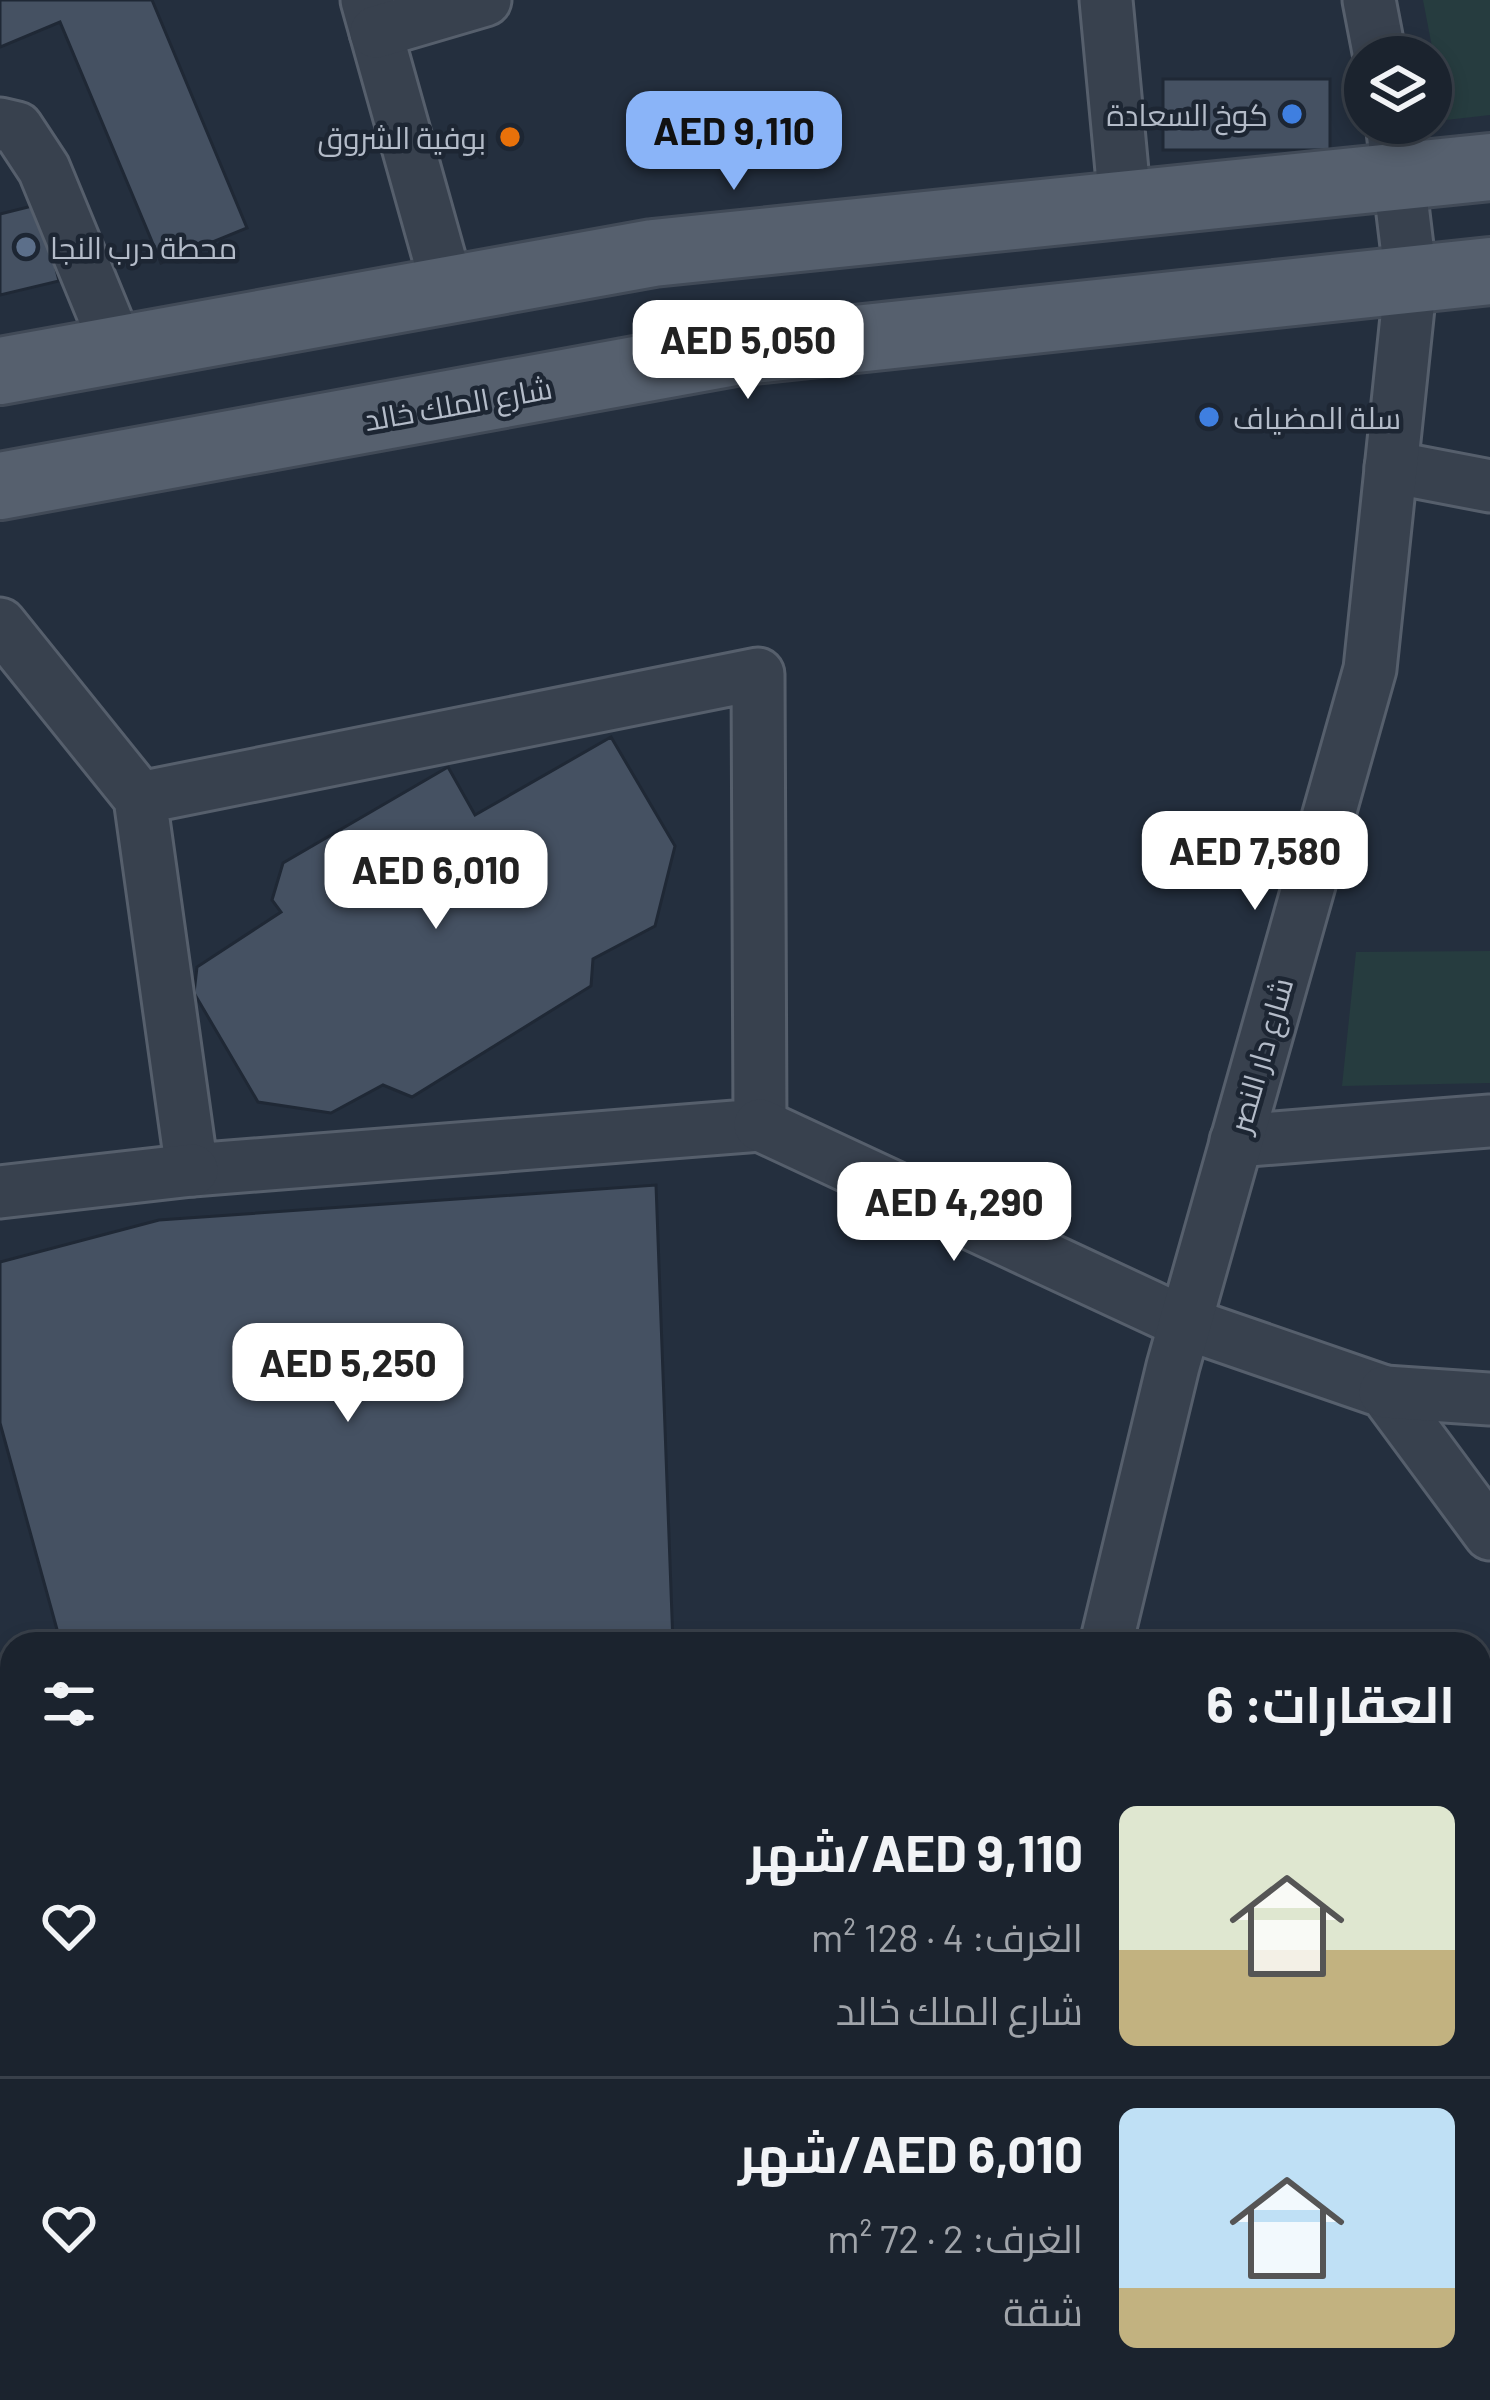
<!DOCTYPE html>
<html lang="ar">
<meta charset="utf-8">
<style>
:root{--surface:#1b232e;--page:#282f3a;--text:#f1f3f6;--muted:#a0a4aa;--line:#39404a;--accent:#8ab4f8}
body{margin:0;font-family:Barlow,Cairo,sans-serif;background:var(--page);color:var(--text);direction:rtl;height:100vh;display:flex;flex-direction:column;font-size:45px;white-space:nowrap}
*{box-sizing:border-box;margin:0}
p{font-size:39px;color:var(--muted)}
.icon{flex:none;width:66px;height:66px;fill:none;stroke:currentColor;stroke-width:2;stroke-linecap:round;stroke-linejoin:round}
.map{position:relative;flex:1;overflow:hidden;direction:ltr}
.panel{position:absolute;left:0px;top:1632px;width:1491px;height:768px;display:flex;flex-direction:column;background:var(--surface);border-radius:36px 36px 0 0;box-shadow:0 6px 18px #0003,0 0 0 3px var(--line);direction:rtl}
.panel>*{flex:none}
.fabs{position:absolute;left:1344px;top:36px;display:grid;gap:24px}
.fabs a{display:grid;place-items:center;width:108px;height:108px;border-radius:50%;background:var(--surface);box-shadow:0 6px 18px #0003,0 0 0 3px var(--line);font-size:60px}
.price{position:absolute;translate:-50% -102px;padding:0 27px;border-radius:24px;background:#fff;color:#222;font-size:39px;line-height:78px;filter:drop-shadow(0 3px 6px #0008)}
.price::after{content:'';position:absolute;left:50%;top:72px;width:36px;height:27px;margin-left:-18px;background:inherit;clip-path:polygon(0 0,100% 0,50% 100%)}
.price.on{background:var(--accent);color:#111}
ul{padding:0;list-style:none}
li{display:flex;align-items:center;gap:36px;height:300px;padding:0 36px}
li+li{border-top:3px solid var(--line)}
li span{display:grid;place-items:center;flex:none;width:336px;height:240px;border-radius:18px;color:#555}
li>.icon{margin-inline-start:auto}
span .icon{width:144px;height:144px;fill:#fffc;stroke-width:1}
li b{font-size:51px}
h2{display:flex;justify-content:space-between;align-items:center;height:144px;padding:0 36px;font-size:51px}
.map>svg:first-child{display:block}
</style>
<div class="map">
<svg width="1490" height="2400" viewBox="0 0 1490 2400">
<rect width="100%" height="100%" fill="#242f3e"/>
<g fill="#263c3f">
<path d="M1423 0H1490V115L1446 120Z"/>
<path d="M1490 951V1083L1342 1086 1356 952Z"/>
<path d="M1107 2388H1383L1382 2400H1108Z"/>
</g>
<g fill="#455162" stroke="#1f2835" stroke-width="3">
<path d="M0 0H152L247 228 161 263 60 22 0 47Z"/>
<rect x="1163" y="79" width="167" height="71"/>
<path d="M40 204 59 281 0 295V214Z"/>
<path d="M611 737 675 846 655 926 593 959 591 986 412 1097 383 1085 331 1113 258 1102 194 993 197 967 281 912 272 900 283 863 448 767 475 815Z"/>
<path d="M656 1185 673 1644H61L0 1423V1262L159 1220Z"/>
<path d="M1479 2261 1490 2284V2356L1479 2361Z"/>
</g>
<g fill="none" stroke-linecap="round" stroke-linejoin="round">
<defs>
<g id="minor">
<path d="M367 0 448 289"/>
<path d="M1106 0 1125 203"/>
<path d="M1369 0 1380 57"/>
<path d="M376 32 485 0"/>
<path d="M0 124 17 128 44 169 118 349"/>
<path d="M1391 467 1490 486"/>
<path d="M0 624 140 798 192 1170 760 1125 758 674 140 798"/>
<path d="M760 1125 1185 1323 1385 1392 1490 1534"/>
<path d="M1236 1141 1490 1121"/>
<path d="M0 1192 192 1170"/>
<path d="M1385 1392 1490 1399"/>
<path d="M1106 1644 1173 1366 1370 669 1411 279 1392 123"/>
<path d="M1479 1693 1490 1691"/>
<path d="M0 2150 12 2147"/>
<path d="M0 2225 12 2253"/>
<path d="M1479 2232 1490 2234"/>
<path d="M69 2388 74 2400"/>
<path d="M799 2388 826 2400"/>
<path d="M1049 2388 1052 2400"/>
</g>
<g id="major">
<path d="M0 371 653 253 1490 167"/>
<path d="M0 486 734 352 1490 271"/>
</g>
</defs>
<use href="#minor" stroke="#565f6c" stroke-width="57"/>
<use href="#major" stroke="#414a57" stroke-width="72"/>
<use href="#minor" stroke="#38414e" stroke-width="51"/>
<use href="#major" stroke="#56606e" stroke-width="66"/>
</g>
<g fill="#3f7fe0" stroke="#1d2633" stroke-width="4.5">
<circle cx="1292" cy="114" r="12"/>
<circle cx="1209" cy="417" r="12"/>
</g>
<circle fill="#e8710a" stroke="#1d2633" stroke-width="4.5" cx="510" cy="137" r="12"/>
<circle fill="#5c6f8a" stroke="#1d2633" stroke-width="4.5" cx="26" cy="247" r="12"/>
<g text-anchor="middle" dominant-baseline="central" stroke-width="9" stroke-linejoin="round" paint-order="stroke">
<g font-size="30" fill="#b4bcc9" stroke="#1d2633" text-anchor="end">
<text x="1268" y="114">كوخ السعادة</text>
<text x="486" y="137">بوفية الشروق</text>
<text x="50" y="247" text-anchor="start">محطة درب النجا</text>
<text x="1233" y="417" text-anchor="start">سلة المضياف</text>
</g>
<g font-size="30" fill="#b4bcc9" stroke="#1d2633">
<text transform="translate(458 403) rotate(-10)">شارع الملك خالد</text>
<text transform="translate(1260 1055) rotate(-74)">شارع دار النصر</text>
</g>
</g>
</svg>
<div class="fabs">
<a><svg class="icon" aria-label="layers" viewBox="0 0 24 24"><path d="M12 4l9 5-9 5-9-5zM3 14l9 5 9-5"/></svg></a>
</div>
<b class="price on" style="left:734px;top:193px">AED 9,110</b>
<b class="price" style="left:748px;top:402px">AED 5,050</b>
<b class="price" style="left:1255px;top:913px">AED 7,580</b>
<b class="price" style="left:436px;top:932px">AED 6,010</b>
<b class="price" style="left:954px;top:1264px">AED 4,290</b>
<b class="price" style="left:348px;top:1425px">AED 5,250</b>
<section class="panel">
<h2>العقارات: 6<svg class="icon" aria-label="filters" viewBox="0 0 24 24"><path d="M4 7h16M4 17h16"/><circle cx="9" cy="7" r="2"/><circle cx="15" cy="17" r="2"/></svg></h2>
<ul>
<li><span style="background:linear-gradient(#dfe7d0 60%,#c2b280 0)"><svg class="icon" aria-label="home" viewBox="0 0 24 24"><path d="M3 11l9-7 9 7M6 9v11h12V9"/></svg></span><div><b>AED 9,110/شهر</b><p>الغرف: 4 · 128 m²</p><p>شارع الملك خالد</p></div><svg class="icon" aria-label="heart" viewBox="0 0 24 24"><path d="M12 20l-8-8c-3-5 5-10 8-4 3-6 11-1 8 4z"/></svg></li>
<li><span style="background:linear-gradient(#bfe0f5 75%,#c2b280 0)"><svg class="icon" aria-label="home" viewBox="0 0 24 24"><path d="M3 11l9-7 9 7M6 9v11h12V9"/></svg></span><div><b>AED 6,010/شهر</b><p>الغرف: 2 · 72 m²</p><p>شقة</p></div><svg class="icon" aria-label="heart" viewBox="0 0 24 24"><path d="M12 20l-8-8c-3-5 5-10 8-4 3-6 11-1 8 4z"/></svg></li>
</ul>
</section>
</div>
